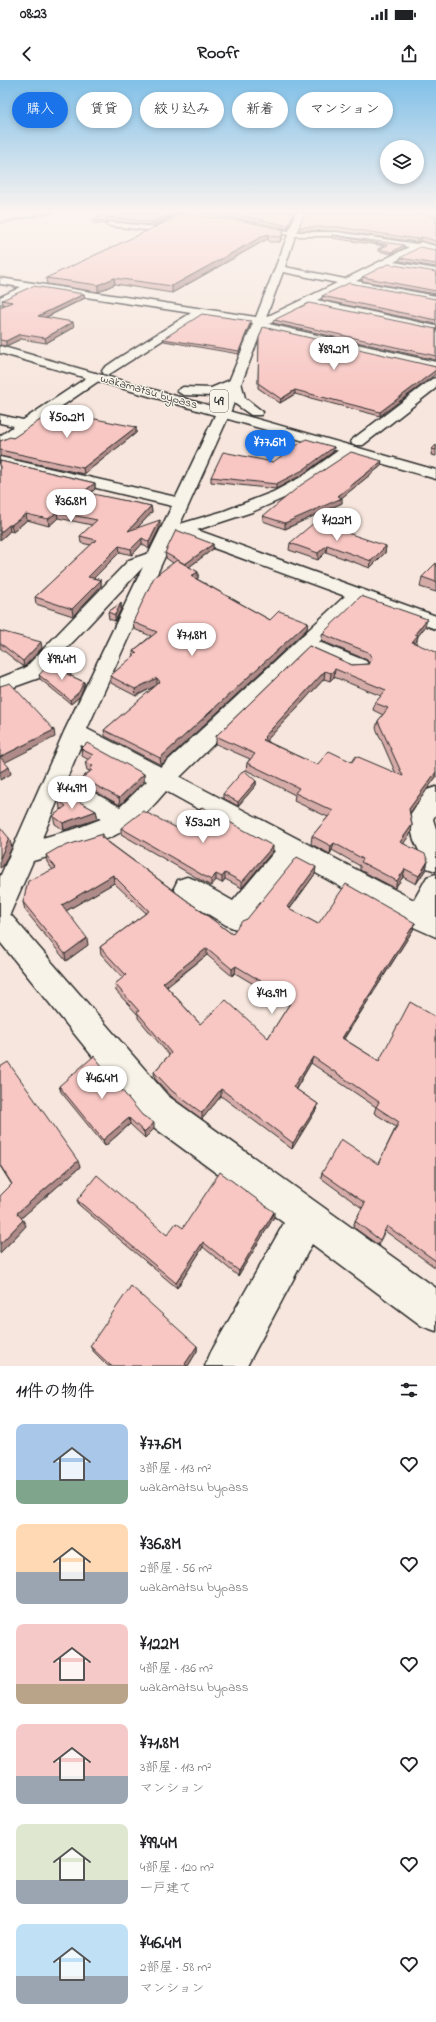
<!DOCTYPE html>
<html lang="ja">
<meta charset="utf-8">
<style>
:root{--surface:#fff;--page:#f2f2f2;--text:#202124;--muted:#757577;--accent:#1a73e8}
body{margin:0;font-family:"Indie Flower","Klee One",sans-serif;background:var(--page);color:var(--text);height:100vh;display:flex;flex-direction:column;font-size:15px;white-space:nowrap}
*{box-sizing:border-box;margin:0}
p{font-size:13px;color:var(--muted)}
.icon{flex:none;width:22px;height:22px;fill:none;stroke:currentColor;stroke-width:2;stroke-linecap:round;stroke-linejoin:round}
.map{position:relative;height:1286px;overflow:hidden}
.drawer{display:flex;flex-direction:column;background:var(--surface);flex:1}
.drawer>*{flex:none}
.guide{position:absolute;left:12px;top:12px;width:412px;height:36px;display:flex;gap:8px}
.fabs{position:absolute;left:380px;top:60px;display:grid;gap:8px}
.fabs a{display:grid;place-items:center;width:44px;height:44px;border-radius:50%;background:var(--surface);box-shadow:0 2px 6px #0003;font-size:20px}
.price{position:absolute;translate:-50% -34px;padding:0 9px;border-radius:14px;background:#fff;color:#222;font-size:13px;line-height:26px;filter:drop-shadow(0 1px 2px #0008)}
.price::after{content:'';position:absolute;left:50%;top:24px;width:12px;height:9px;margin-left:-6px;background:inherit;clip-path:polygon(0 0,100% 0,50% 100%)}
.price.current{background:var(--accent);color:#fff}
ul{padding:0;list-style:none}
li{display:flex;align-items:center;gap:12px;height:100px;padding:0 16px}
li span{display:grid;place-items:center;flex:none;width:112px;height:80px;border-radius:8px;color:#555}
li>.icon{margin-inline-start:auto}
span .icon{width:48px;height:48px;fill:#fffc;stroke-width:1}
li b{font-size:17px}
h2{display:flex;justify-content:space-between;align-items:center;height:48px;padding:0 16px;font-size:17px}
.pill{padding:0 14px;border-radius:18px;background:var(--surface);box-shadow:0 2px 6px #0003;font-size:14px;line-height:36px}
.pill.current{background:var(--accent);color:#fff}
.status{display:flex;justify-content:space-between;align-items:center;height:28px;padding:0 20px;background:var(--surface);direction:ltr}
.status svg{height:11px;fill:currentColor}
header{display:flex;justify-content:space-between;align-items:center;height:52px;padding:0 16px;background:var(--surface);font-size:18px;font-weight:800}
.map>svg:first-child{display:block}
</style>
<div class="status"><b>08:23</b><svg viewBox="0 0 49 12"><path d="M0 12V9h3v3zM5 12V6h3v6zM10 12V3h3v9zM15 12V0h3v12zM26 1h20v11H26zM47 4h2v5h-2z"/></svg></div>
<header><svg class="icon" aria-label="back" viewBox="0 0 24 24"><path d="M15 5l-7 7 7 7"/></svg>Roofr<svg class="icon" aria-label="share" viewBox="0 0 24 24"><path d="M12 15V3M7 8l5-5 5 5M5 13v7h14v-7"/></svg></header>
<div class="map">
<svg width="436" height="1286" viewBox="0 0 436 1286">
<rect width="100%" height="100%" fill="#f7e6dd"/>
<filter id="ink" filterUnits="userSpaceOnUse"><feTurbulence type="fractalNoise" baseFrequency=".025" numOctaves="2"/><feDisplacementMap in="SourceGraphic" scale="8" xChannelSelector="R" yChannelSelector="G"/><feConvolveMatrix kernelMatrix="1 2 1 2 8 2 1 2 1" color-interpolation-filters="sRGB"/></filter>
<g filter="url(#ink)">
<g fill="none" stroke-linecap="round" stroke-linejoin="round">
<path stroke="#628f9c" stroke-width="2.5" d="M0 143 53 132"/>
<defs>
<g id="minor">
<path d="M183 132H193L154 151 110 146 106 144 110 142 155 147Z"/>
<path d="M296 132H304L297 152H337L417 164 421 162 436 166V172L419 169 394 182 436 189V195L386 186 356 201 436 216V222L348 205 317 220 436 246V252L308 225 269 244 436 282V290L262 249 230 333 180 444 224 431 273 412 303 396 343 367H353L355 370 353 373 313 402 284 418 252 432 197 450 436 536V549L360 522 319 562 366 581 369 586 366 591 359 592 352 591 308 572 180 697 414 820 427 797 436 794V857L409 845 296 782 246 845 236 849 226 845 178 816 174 808 178 800 187 797 196 800 233 821 275 771 166 711C155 724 144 736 131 746 103 765 65 772 33 781L10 834 168 1016 436 1208V1251L422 1246 312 1164 247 1286H205L211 1272 284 1143 144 1040 0 862V797L64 652 143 487 39 598 0 612V598L25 588 129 480 149 473 172 426 0 385V377L176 417 216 333 253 243 202 235 108 295 104 294 102 291 104 288 120 277 191 233 33 209 0 224V217L21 207 0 204V198L256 237 288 155 277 151 281 149 289 151ZM295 156H337L409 167 345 199 285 187ZM283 192 337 203 266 237ZM175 454 345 516 161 687 87 649ZM81 665 147 701 120 727 67 698ZM60 715 101 739 75 749 42 758Z"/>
<path d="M425 132H433L436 135V139L427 137Z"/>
<path d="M96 293 102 297 100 300 5 365 0 366V356L14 346 0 343V335L23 340 92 294Z"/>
<path d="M436 298V308L363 365H353L351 362 353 359 432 299Z"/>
<path d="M436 707V734L433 739 436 749V791L427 788 414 760 408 738 427 710Z"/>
</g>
<g id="highway">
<path d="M0 266 436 390V399L0 273Z"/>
<path d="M235 298 241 302 245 318 263 332 261 335H251L234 323 230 309 213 316 183 315 177 311 183 307 211 308Z"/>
</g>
</defs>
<use href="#minor" stroke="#2b2b2b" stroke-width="3"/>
<use href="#highway" stroke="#2b2b2b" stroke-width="3"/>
<use href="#minor" fill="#f7f3e8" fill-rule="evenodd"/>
<use href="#highway" fill="#f7f3e8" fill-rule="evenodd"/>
</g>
<g fill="#d5aba8" stroke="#2b2b2b" fill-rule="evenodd">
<path d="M111 132H179L153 145 107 141 106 144 93 143V140Z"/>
<path d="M196 132H294L288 149 244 140Z"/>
<path d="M427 135 436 137V165L421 161 417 162 337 151 299 150V147Z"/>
<path d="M284 150 283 155 280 162H269L268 159 262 162 172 213 115 204 98 212 47 204 46 198Z"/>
<path d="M332 155 404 168 392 174 378 171V169L384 166 332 158Z"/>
<path d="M436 170V187L400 181V178Z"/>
<path d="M436 192V214L362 201V197Z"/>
<path d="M84 214 85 218 45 238 74 247 46 263 21 259 6 266 0 265V227L5 225 3 224 2 220Z"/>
<path d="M322 216 436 219V244L322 220Z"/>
<path d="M274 240 436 249V280L273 243Z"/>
<path d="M251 244 239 274 164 261 163 259Z"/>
<path d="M259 258 436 287 380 336 295 314 280 323 258 308Z"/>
<path d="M136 347V353L84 394 0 376V361L13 358Z"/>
<path d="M436 365V376L431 375 432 369Z"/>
<path d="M334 367 333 372 302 395 276 409 211 402V397Z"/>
<path d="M0 381 95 403V409L90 414 151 426 152 432 137 448 160 447 149 469 142 464 132 475 120 472 94 498 101 500V506L73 536 36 524 35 517 91 465 81 463 80 456 92 445 58 438 49 446 27 440 13 452 10 451 0 460Z"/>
<path d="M381 386 341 418 342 423 285 449 263 441V436Z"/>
<path d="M290 463 386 466 385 473 370 488 326 472 318 480 289 470Z"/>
<path d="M213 464V469L189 487 198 492V498L197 499 270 540 308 542 307 549 161 685 105 656 104 650 156 606 136 616 111 603 110 596 134 576 133 571 151 556 134 549 133 542 173 483 166 478 165 473Z"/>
<path d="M436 483V512L420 507 422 497Z"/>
<path d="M121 523V529L115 541 109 539 108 532Z"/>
<path d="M425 547 418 556 416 564 436 697 410 733 412 745 411 753 403 763 428 781 426 789 416 804 403 797 395 808 360 790V786L332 770 330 774 311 764 312 756 328 737 294 721 295 715 246 690 247 683 250 679 216 664V656L309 566 352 585 369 584V583L367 580 322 561V554ZM334 597 381 616 375 623 373 630 383 635 378 641 376 648 396 694 352 682 317 685 266 661 324 599 330 601Z"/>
<path d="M0 551 42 568 24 587 0 568Z"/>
<path d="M70 592 71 596 84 602V606L80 616 71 624 40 599 39 595Z"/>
<path d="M81 669 144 694V701L120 725 83 705 82 698 90 691 87 690 85 682 89 680 82 676Z"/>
<path d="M256 701V705L238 726 223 718V714Z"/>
<path d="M63 714 96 731 98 739 64 750 55 744 53 736 62 729H60L59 721 63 717Z"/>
<path d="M121 748 181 750 273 771 242 808 225 799 222 803 216 800 211 806 121 754Z"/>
<path d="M103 754V758L232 854 247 839 315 794 290 829 318 844 415 843 413 850 344 959 379 981 436 937V1188L385 1151 378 1165 353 1147 355 1141 362 1128 321 1098 322 1093 378 1084 396 1047 374 1033 376 1027 311 983 296 1009 318 1024 316 1030 292 1069 221 1016 202 1039 173 1018 155 999 154 992 169 975 138 938V935L116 911 115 904 123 898 101 874 100 867 146 833 114 803 66 831 88 865 66 881 25 830 23 822 53 790 47 782 46 775ZM207 875 232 896 235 893 289 925 268 958 200 944 167 907Z"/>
<path d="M0 987 80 1087 21 1138 26 1146 0 1173 12 1105 0 1086Z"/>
<path d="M59 1006 142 1035 154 1049 145 1058 130 1044 105 1066 61 1012Z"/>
<path d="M77 1120 167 1155 183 1148 274 1137 238 1196 203 1167 177 1208 79 1125Z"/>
<path d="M90 1266H197V1271L188 1286H108L93 1271Z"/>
</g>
<g fill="#ae8b88" stroke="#2b2b2b">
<path d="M173 132H179L153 145V142Z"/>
<path d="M294 132 288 149V146Z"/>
<path d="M284 150 283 155 280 162 281 157Z"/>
<path d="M268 154V159L262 162 172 213V206L263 156Z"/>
<path d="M422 157 421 161 417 162V159Z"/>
<path d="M404 165V168L392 174V172Z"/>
<path d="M114 198 115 204 98 212V205Z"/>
<path d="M84 214 85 218 38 241V236Z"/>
<path d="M251 241V244L239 274V271Z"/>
<path d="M73 242 74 247 46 263 45 258Z"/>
<path d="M20 254 21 259 6 266V261Z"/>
<path d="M436 290V294L380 336V332Z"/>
<path d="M295 310V314L280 323 281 319Z"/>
<path d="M136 347V353L84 394 83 388Z"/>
<path d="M334 367 333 372 302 395 276 409V404Z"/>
<path d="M382 381 381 386 339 420 342 418V423L285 449V443L338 416Z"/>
<path d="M95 403V409L84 418 83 412Z"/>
<path d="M151 426 152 432 129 457 128 451Z"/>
<path d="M57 432 58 438 49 446 48 439Z"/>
<path d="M26 434 27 440 13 452 11 445Z"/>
<path d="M160 440V447L149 469V462Z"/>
<path d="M9 445 10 451 0 460V453Z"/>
<path d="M142 458V464L132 475 131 469Z"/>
<path d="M213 464V469L185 490V484Z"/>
<path d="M327 465 326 472 318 480V473Z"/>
<path d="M119 466 120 472 89 503 88 497Z"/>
<path d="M386 466 385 473 370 488 371 481Z"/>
<path d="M198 492V498L191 502V496Z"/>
<path d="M101 500V506L73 536 72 529Z"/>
<path d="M121 523V529L115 541V535Z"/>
<path d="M427 539 425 547 418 556 416 563 411 570 415 554Z"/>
<path d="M308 542 307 549 161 685 160 678Z"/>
<path d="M41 562 42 568 24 587 23 581Z"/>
<path d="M335 589 334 597 330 601 331 593Z"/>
<path d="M325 591 324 599 265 662 263 668 264 657Z"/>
<path d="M157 598V605L136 616 135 609Z"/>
<path d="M84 602V606L80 616 71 624 70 620Z"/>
<path d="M54 650 55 657 2 684 0 677Z"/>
<path d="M9 687 11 694 0 700V692Z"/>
<path d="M436 692V697L407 737 409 729Z"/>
<path d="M144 694V701L120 725 119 718Z"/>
<path d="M256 701V705L238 726V722Z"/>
<path d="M96 731 98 739 64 750 63 743Z"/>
<path d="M412 745 411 753 399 770 400 762Z"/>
<path d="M9 758 12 767 3 786 0 788V778Z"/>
<path d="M334 763 332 770 330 774 331 766Z"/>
<path d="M273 766V771L242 808V802Z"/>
<path d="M428 781 426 789 416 804 419 796Z"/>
<path d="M316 787 315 794 286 834 287 827Z"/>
<path d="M405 789 403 797 395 808 397 801Z"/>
<path d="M225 793V799L222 803V797Z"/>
<path d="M216 794V800L211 806V800Z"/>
<path d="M113 795 114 803 64 832 62 825Z"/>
<path d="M415 843 413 850 340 964 342 958Z"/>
<path d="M87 858 88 865 66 881 65 874Z"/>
<path d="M207 868V875L163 909V903Z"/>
<path d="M236 886 235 893 232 896V889Z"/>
<path d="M313 977 311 983 293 1013V1007Z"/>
<path d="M221 1009V1016L202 1039V1033Z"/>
<path d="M318 1024 316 1030 292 1069 293 1063Z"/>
<path d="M129 1038 130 1044 105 1066 103 1060Z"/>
<path d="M154 1043V1049L145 1058 144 1052Z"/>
<path d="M78 1081 80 1087 20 1139 17 1133Z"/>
<path d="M274 1132V1137L238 1196 239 1191Z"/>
<path d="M23 1140 26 1146 0 1173V1164Z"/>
<path d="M203 1162V1167L177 1208 176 1203Z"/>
<path d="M197 1266V1271L188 1286H185V1284Z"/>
</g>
<g fill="#f8c7c3" stroke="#2b2b2b" fill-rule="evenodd">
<path d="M111 132H173L153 142 107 137 105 141 93 140Z"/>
<path d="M217 132H294L288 146 244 136Z"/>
<path d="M305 132H426L427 135 436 137V161L422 157 417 159 337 147H299Z"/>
<path d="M183 134 244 141 284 150 281 157 270 156 268 154 263 156 172 206 114 198 98 205 46 198Z"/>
<path d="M332 155 404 165 392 172 378 169 388 165Z"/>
<path d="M420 167 436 170V184L400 178Z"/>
<path d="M388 184 436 192V211L362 197Z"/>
<path d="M349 203 436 219V240L322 216Z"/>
<path d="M33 206 84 214 38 236 73 242 45 258 20 254 6 261 0 260V227L12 222 2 220Z"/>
<path d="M309 223 436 249V276L274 240Z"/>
<path d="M202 234 251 241 239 271 163 259Z"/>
<path d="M263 247 436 287V290L380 332 295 310 281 319 258 303 259 258Z"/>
<path d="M54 331 136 347 83 388 0 370V361L10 357 13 358Z"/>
<path d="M306 359 334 367 303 390 276 404 211 397 223 372 273 382Z"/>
<path d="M436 365V370L432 369Z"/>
<path d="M351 372 382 381 338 416 342 418 285 443 263 436 301 405Z"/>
<path d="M0 381 95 403 83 412 151 426 128 451 160 440 149 462 142 458 131 469 119 466 88 497 101 500 72 529 35 517 96 460 80 456 97 440 57 432 48 439 26 434 11 445H9L0 453Z"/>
<path d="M315 442 386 466 371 481 327 465 318 473 290 463Z"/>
<path d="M176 450 213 464 185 484 165 473Z"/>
<path d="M177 480 198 492 191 496 270 540 279 531 308 542 160 678 104 650 160 602 157 598 135 609 110 596 137 573 133 571 157 552 133 542 154 497Z"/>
<path d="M436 483V502L422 497Z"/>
<path d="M361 516 427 539 415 554 418 555 412 562 436 572V692L409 729 412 745 400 762 425 774 428 781 419 796 405 789 397 801 361 782 363 779 334 763 331 766 312 756 333 731 295 713 299 708 247 683 255 674 216 656 309 566 352 585 369 584 372 578 368 572 322 554ZM335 589 386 610 375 623 388 628 378 641 403 696 356 676 352 682 329 671 317 685 263 660 265 658 264 657 325 591 331 593Z"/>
<path d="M121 523 115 535 108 532Z"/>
<path d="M0 551 41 562 23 581 0 563Z"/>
<path d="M51 582 70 592 67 594 84 602 79 612 70 620 39 595Z"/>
<path d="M10 603 54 650 0 677 9 687 0 692V606Z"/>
<path d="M87 663 144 694 119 718 82 698 92 690 90 689 93 686 85 682 93 675 81 669Z"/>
<path d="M244 690 256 701 238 722 223 714Z"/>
<path d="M64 713 96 731 63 743 53 736 66 726 59 721 65 716 63 714Z"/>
<path d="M202 727 273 766 242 802 225 793 222 797 216 794 211 800 121 748 143 731 181 750Z"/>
<path d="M0 747 9 758 0 778Z"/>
<path d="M103 754 101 757 232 854 242 841 247 839 297 777 316 787 287 827 318 844 346 804 415 843 342 958 379 981 410 922 436 937V1181L387 1146 380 1160 355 1141 365 1123 322 1093 341 1059 378 1084 399 1042 376 1027 379 1022 313 977 293 1007 318 1024 293 1063 221 1009 202 1033 172 1011 154 992 171 973 137 932 139 931 115 904 126 895 100 867 149 831 113 795 62 825 87 858 65 874 23 822 28 801 56 788 46 775 58 768ZM207 868 232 889 236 886 292 920 268 958 226 920 200 944 163 903Z"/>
<path d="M94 976 142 1035 154 1043 144 1052 129 1038 103 1060 59 1006Z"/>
<path d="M8 982 78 1081 17 1133 23 1140 0 1164V1116L12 1104 0 1085V987Z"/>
<path d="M220 1092 274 1132 239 1191 203 1162 176 1203 77 1120 97 1095 167 1155 176 1143 183 1148Z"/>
<path d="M131 1206 197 1266 185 1284 187 1286H111L90 1266Z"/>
</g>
</g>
<linearGradient id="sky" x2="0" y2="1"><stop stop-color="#81c0e8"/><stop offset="0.42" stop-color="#fbf4f0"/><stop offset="1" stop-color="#fbf4f0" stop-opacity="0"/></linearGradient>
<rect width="436" height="312" fill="url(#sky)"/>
<g text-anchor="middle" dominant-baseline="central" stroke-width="3" stroke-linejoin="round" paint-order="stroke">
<g font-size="12" fill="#2b2b2b" stroke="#f7f3e8">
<text transform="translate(149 312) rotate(16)">wakamatsu bypass</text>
</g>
<rect fill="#f7f3e8" stroke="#686764" stroke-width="1" x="210" y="310" width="18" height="22" rx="3"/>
<g font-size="13" font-weight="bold" fill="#2b2b2b">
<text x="219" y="321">49</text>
</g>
</g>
</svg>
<div class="fabs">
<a><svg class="icon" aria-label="layers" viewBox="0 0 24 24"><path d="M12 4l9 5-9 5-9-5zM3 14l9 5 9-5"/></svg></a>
</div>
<b class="price" style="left:334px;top:291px">¥89.2M</b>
<b class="price" style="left:67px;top:359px">¥50.2M</b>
<b class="price current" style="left:270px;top:384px">¥77.6M</b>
<b class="price" style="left:71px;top:443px">¥36.8M</b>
<b class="price" style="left:337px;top:462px">¥122M</b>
<b class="price" style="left:192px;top:577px">¥71.8M</b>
<b class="price" style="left:62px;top:601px">¥99.4M</b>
<b class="price" style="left:72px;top:730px">¥44.9M</b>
<b class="price" style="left:203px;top:764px">¥53.2M</b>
<b class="price" style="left:272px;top:935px">¥43.9M</b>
<b class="price" style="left:102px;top:1020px">¥46.4M</b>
<div class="guide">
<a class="pill current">購入</a>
<a class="pill">賃貸</a>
<a class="pill">絞り込み</a>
<a class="pill">新着</a>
<a class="pill">マンション</a>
</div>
</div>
<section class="drawer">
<h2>11件の物件<svg class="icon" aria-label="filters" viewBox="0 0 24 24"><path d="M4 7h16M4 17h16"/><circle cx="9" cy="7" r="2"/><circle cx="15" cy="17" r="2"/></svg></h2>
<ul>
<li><span style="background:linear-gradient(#a9c7e8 70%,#7fa58c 0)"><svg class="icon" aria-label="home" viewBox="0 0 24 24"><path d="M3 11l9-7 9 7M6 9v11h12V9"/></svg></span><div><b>¥77.6M</b><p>3部屋 · 113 m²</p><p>wakamatsu bypass</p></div><svg class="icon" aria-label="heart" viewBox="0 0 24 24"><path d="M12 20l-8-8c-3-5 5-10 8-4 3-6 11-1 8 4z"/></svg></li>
<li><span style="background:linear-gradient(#ffd9b3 60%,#9aa5b1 0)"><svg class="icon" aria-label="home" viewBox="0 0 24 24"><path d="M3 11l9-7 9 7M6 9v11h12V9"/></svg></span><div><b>¥36.8M</b><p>2部屋 · 56 m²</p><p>wakamatsu bypass</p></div><svg class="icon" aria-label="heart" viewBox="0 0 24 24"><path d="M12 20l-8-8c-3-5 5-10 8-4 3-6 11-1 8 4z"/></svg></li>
<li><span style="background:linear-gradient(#f6c9c9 75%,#b9a48a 0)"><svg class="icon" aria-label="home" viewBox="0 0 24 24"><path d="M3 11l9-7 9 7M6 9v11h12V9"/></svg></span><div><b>¥122M</b><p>4部屋 · 136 m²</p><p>wakamatsu bypass</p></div><svg class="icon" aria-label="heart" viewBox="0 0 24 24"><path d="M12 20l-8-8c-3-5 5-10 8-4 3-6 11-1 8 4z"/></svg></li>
<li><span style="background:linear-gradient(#f6c9c9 65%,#9aa5b1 0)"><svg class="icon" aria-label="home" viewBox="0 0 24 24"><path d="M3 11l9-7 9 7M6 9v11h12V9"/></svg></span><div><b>¥71.8M</b><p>3部屋 · 113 m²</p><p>マンション</p></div><svg class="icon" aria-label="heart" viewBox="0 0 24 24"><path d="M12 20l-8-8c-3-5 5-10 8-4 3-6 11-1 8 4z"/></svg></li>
<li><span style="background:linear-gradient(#dfe7d0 70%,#9aa5b1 0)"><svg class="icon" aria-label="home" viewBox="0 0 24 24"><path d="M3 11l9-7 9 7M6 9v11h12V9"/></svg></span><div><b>¥99.4M</b><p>4部屋 · 120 m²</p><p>一戸建て</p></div><svg class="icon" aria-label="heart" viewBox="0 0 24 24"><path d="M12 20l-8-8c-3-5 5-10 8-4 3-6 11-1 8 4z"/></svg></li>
<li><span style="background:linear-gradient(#bfe0f5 65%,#9aa5b1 0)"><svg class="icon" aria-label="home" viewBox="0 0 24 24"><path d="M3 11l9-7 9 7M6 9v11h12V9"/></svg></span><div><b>¥46.4M</b><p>2部屋 · 58 m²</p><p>マンション</p></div><svg class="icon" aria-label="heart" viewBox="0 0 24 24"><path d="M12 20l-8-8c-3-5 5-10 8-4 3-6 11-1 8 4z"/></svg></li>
</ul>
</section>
